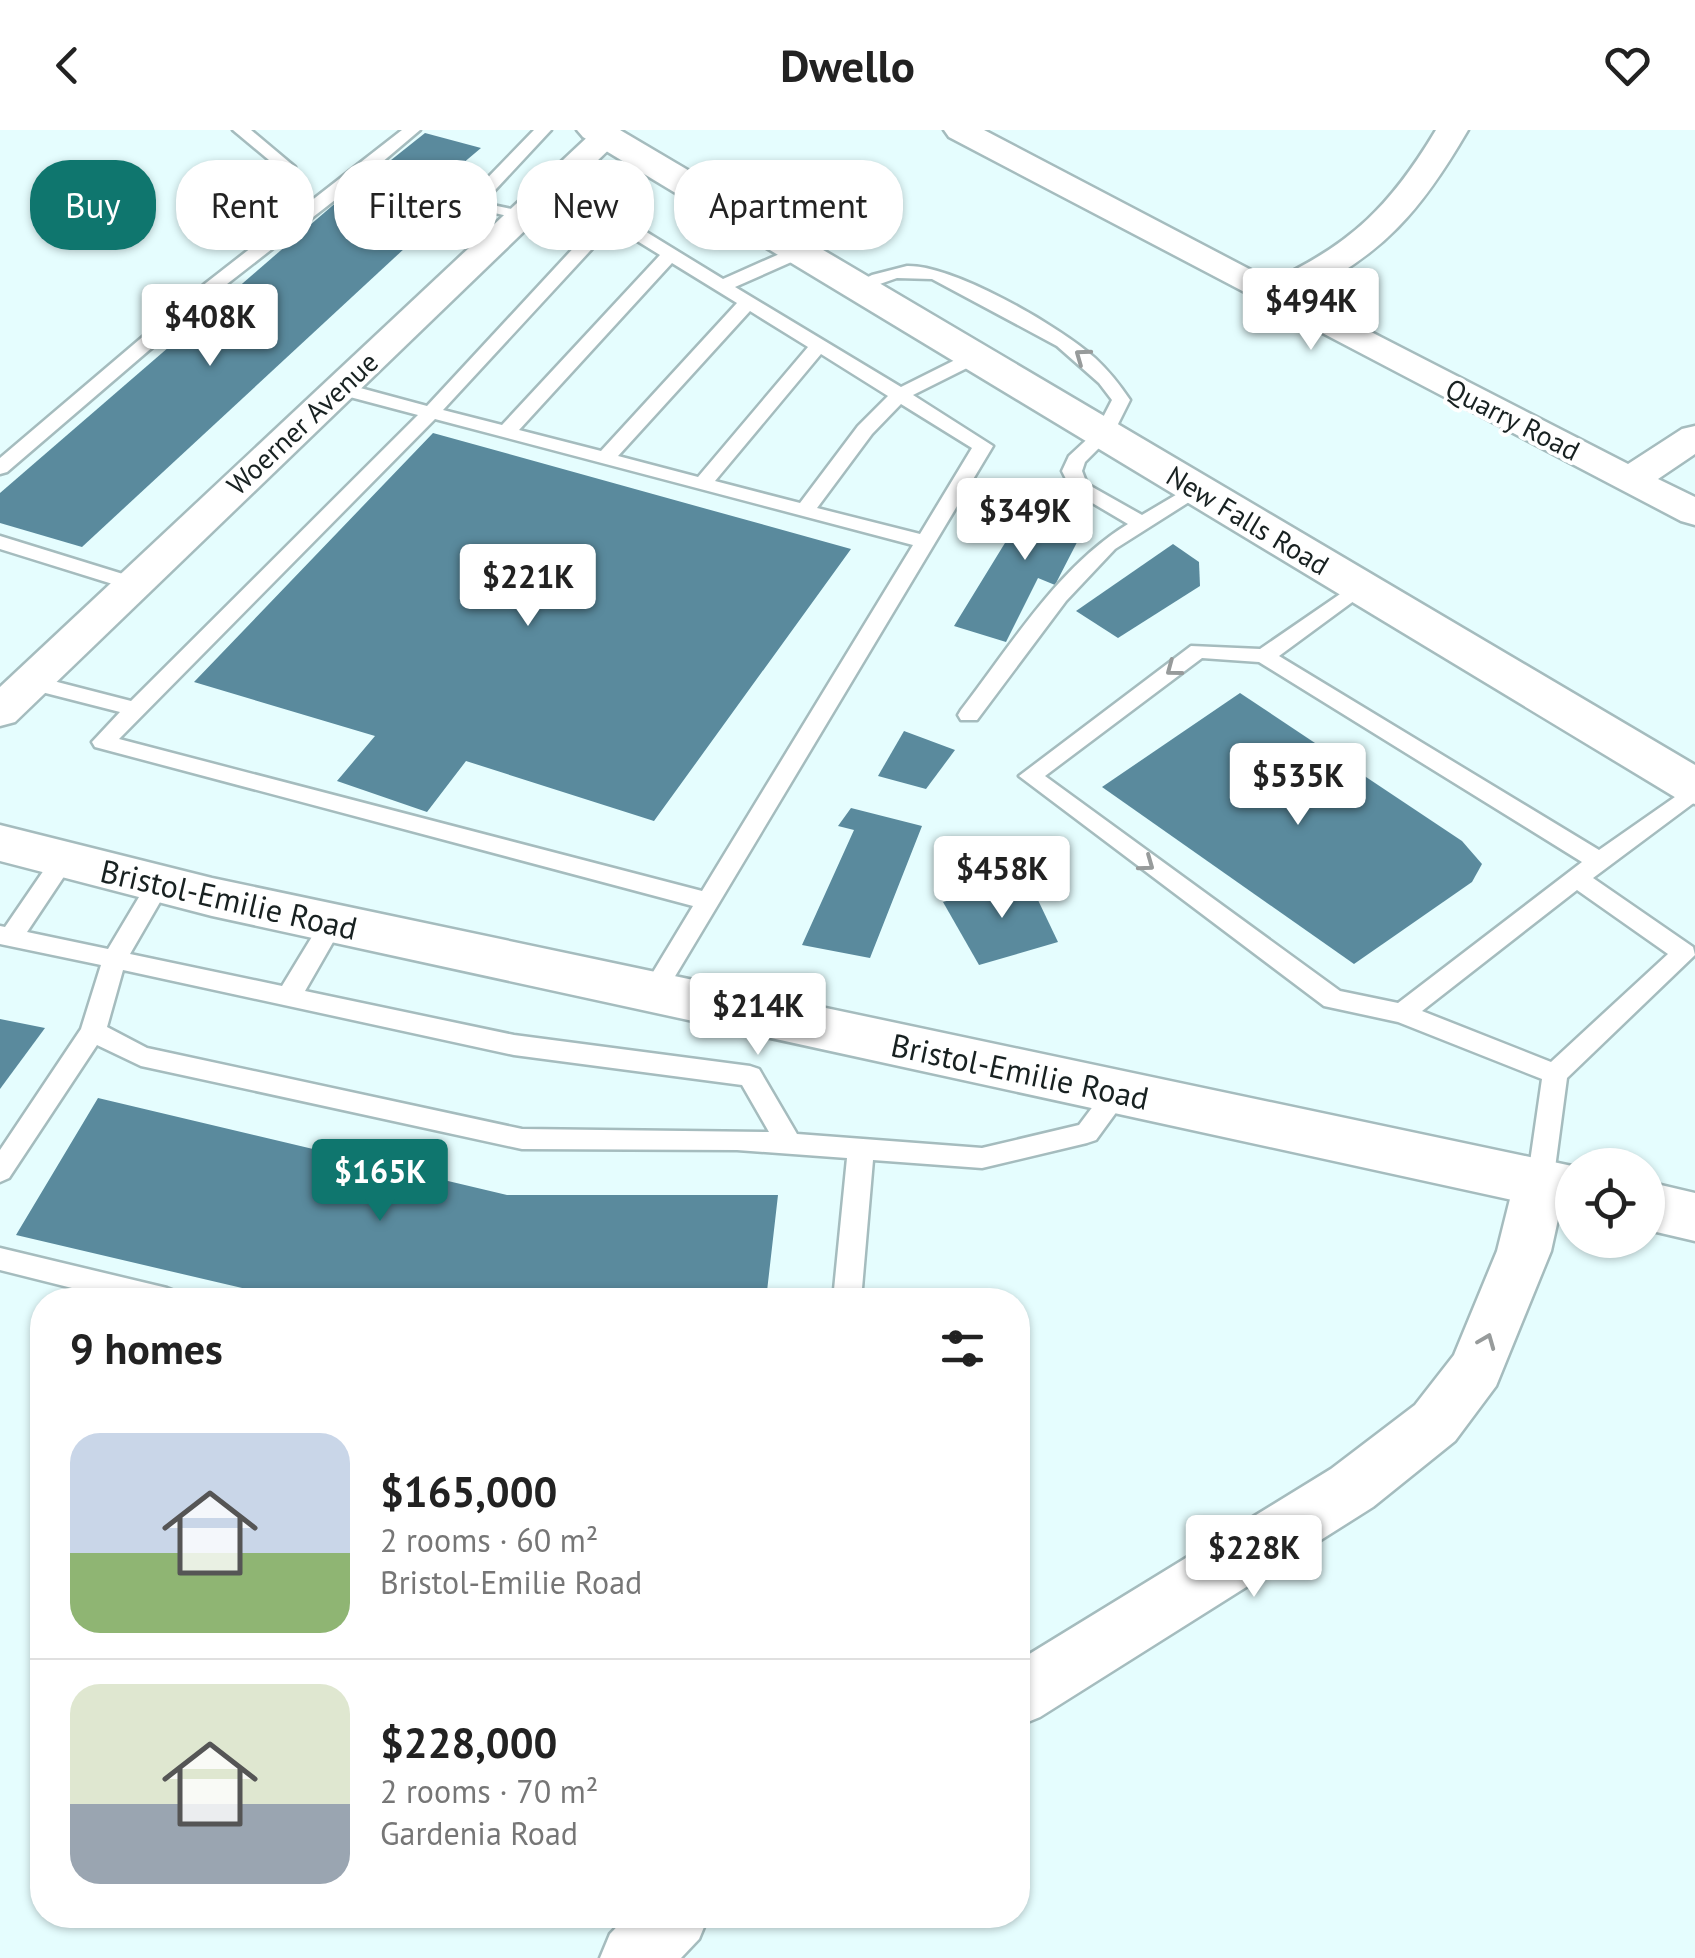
<!DOCTYPE html>
<meta charset="utf-8">
<style>
:root{--surface:#fff;--page:#f2f2f2;--text:#222;--muted:#767676;--line:#e0e0e0;--accent:#0f766e}
body{margin:0;font-family:"PT Sans",sans-serif;background:var(--page);color:var(--text);height:100vh;display:flex;flex-direction:column;font-size:38px;white-space:nowrap}
*{box-sizing:border-box;margin:0}
p{font-size:32px;color:var(--muted)}
.icon{flex:none;width:55px;height:55px;fill:none;stroke:currentColor;stroke-width:2;stroke-linecap:round;stroke-linejoin:round}
.map{position:relative;flex:1;overflow:hidden}
.sheet{position:absolute;left:30px;top:1158px;width:1000px;height:640px;display:flex;flex-direction:column;background:var(--surface);border-radius:40px;box-shadow:0 2px 8px #0004}
.sheet>*{flex:none}
.top-card{position:absolute;left:30px;top:30px;width:1000px;height:90px;display:flex;gap:20px}
.controls{position:absolute;left:1555px;top:1018px;display:grid;gap:20px}
.controls a{display:grid;place-items:center;width:110px;height:110px;border-radius:50%;background:var(--surface);box-shadow:0 2px 8px #0004;font-size:50px}
.price{position:absolute;translate:-50% -85px;padding:0 22px;border-radius:10px;background:#fff;color:#222;font-size:32px;line-height:65px;filter:drop-shadow(0 2px 5px #0008)}
.price::after{content:'';position:absolute;left:50%;top:60px;width:30px;height:22px;margin-left:-15px;background:inherit;clip-path:polygon(0 0,100% 0,50% 100%)}
.price.active{background:var(--accent);color:#fff}
ul{padding:0;list-style:none}
li{display:flex;align-items:center;gap:30px;height:250px;padding:0 40px}
li+li{border-top:2px solid var(--line)}
li span{display:grid;place-items:center;flex:none;width:280px;height:200px;border-radius:30px;color:#555}
li>.icon{margin-inline-start:auto}
span .icon{width:120px;height:120px;fill:#fffc;stroke-width:1}
li b{font-size:42px}
h2{display:flex;justify-content:space-between;align-items:center;height:120px;padding:0 40px;font-size:42px}
.tag{padding:0 35px;border-radius:40px;background:var(--surface);box-shadow:0 2px 8px #0004;font-size:35px;line-height:90px}
.tag.active{background:var(--accent);color:#fff}
header{display:flex;justify-content:space-between;align-items:center;height:130px;padding:0 40px;background:var(--surface);font-size:45px;font-weight:800}
.map>svg:first-child{display:block}
</style>
<header><svg class="icon" aria-label="back" viewBox="0 0 24 24"><path d="M15 5l-7 7 7 7"/></svg>Dwello<svg class="icon" aria-label="heart" viewBox="0 0 24 24"><path d="M12 20l-8-8c-3-5 5-10 8-4 3-6 11-1 8 4z"/></svg></header>
<div class="map">
<svg width="1695" height="1828" viewBox="0 0 1695 1828">
<rect width="100%" height="100%" fill="#e5fdfe"/>
<g fill="#5a8a9d">
<path d="M425 3 481 18 430 61 371 46Z"/>
<path d="M354 57 446 80 82 417 0 393V363Z"/>
<path d="M433 303 851 419 654 691 466 631 427 682 337 651 375 606 194 552Z"/>
<path d="M1043 351 1090 387 1055 455 1038 448 1006 512 954 496Z"/>
<path d="M1173 414 1199 432 1200 456 1118 508 1076 481Z"/>
<path d="M1240 563 1462 711 1482 734 1472 752 1354 834 1102 657Z"/>
<path d="M904 601 955 620 926 659 878 646Z"/>
<path d="M851 678 922 696 870 828 802 815 854 700 838 696Z"/>
<path d="M1027 747 1058 812 979 835 943 772Z"/>
<path d="M0 889 45 898 0 959Z"/>
<path d="M98 968 507 1065H778L766 1170H293L16 1105Z"/>
</g>
<g fill="none" stroke-linecap="round" stroke-linejoin="round">
<defs>
<g id="service">
<path d="M233 0H251L295 37 281 40Z"/>
<path d="M402 0H420L368 44 467 69 534 0H551L483 73 526 82V90L358 52 218 161 7 342 0 344V328L206 153Z"/>
<path d="M605 84H617L723 149 793 118H805V126L735 157 901 257 969 223H981V231L913 265 993 316 662 868H644L641 862 693 776 95 617 92 612 120 582 22 557 19 552 30 545 131 571 418 285 331 262V254L338 252 427 276ZM613 96 660 125 502 295 443 280ZM672 133 737 173 601 321 519 300ZM750 181 808 217 698 347 618 326ZM821 224 888 266 858 296 800 373 715 351ZM901 274 972 318 920 404 817 378 872 304ZM435 289 913 415 702 761 119 609Z"/>
<path d="M907 136C954 135 1059 196 1095 228 1109 241 1120 255 1130 270L1113 304 1085 332 1082 341 1087 354 1142 385 1191 356 1198 354 1208 360 1115 419 1066 471 977 590H961L958 585 961 580C1011 515 1058 437 1128 394L1072 361 1062 341 1069 326 1096 301 1112 270 1099 253 1057 216 932 149 897 148 857 162 848 157 872 145Z"/>
<path d="M0 406 139 449 142 454 132 460 0 419Z"/>
<path d="M1359 451 1369 457 1366 462 1279 526 1599 720 1695 653V672L1593 748 1693 817 1695 825 1567 948 1553 1053 1549 1061 1540 1064 1531 1061 1527 1053 1542 949 1398 892 1324 876 1019 646 1191 516 1260 519ZM1202 528 1259 532 1582 732 1398 873 1340 861 1045 646ZM1577 760 1668 824 1551 932 1422 881Z"/>
<path d="M63 722 75 730 27 802 108 819 151 747 159 745 171 753 130 824 282 856 324 787 332 784 344 793 305 861 514 905 750 936 759 939 797 1004 982 1018 1079 995 1109 955H1127L1131 962 1096 1010 1087 1013 982 1038 873 1030 861 1170H833L847 1028 737 1020 522 1019 141 936 97 915 9 1048 0 1052V1020L81 899 101 835 0 814V796L5 797 55 724ZM123 840 514 925 742 955 769 1002 522 999 147 918 107 897Z"/>
<path d="M0 1118 167 1158 177 1162 181 1170H120L0 1140Z"/>
</g>
<g id="minor">
<path d="M595 0H617L622 7 15 592 0 596V557Z"/>
<path d="M944 0H984L1272 151C1352 114 1391 75 1436 0H1468C1422 79 1383 126 1299 165L1628 334 1682 299 1695 296V324L1658 349 1695 367V395L1681 391 949 7Z"/>
<path d="M1540 1032 1559 1038 1566 1053 1551 1121 1496 1256 1455 1311 1373 1377 1040 1587 1018 1596V1531L1331 1339 1415 1275 1454 1225 1497 1121 1514 1053 1521 1038Z"/>
<path d="M628 1785H709L699 1809 681 1828H600L610 1804Z"/>
</g>
<g id="tertiary">
<path d="M0 695 212 748 1572 1036V1083L212 786 0 731Z"/>
<path d="M1648 1052 1695 1063V1111L1648 1100Z"/>
</g>
<path id="secondary" d="M577 0H620L1695 635V674L1678 669 583 7Z"/>
</defs>
<use href="#service" stroke="#a5bcbe" stroke-width="5"/>
<use href="#minor" stroke="#a5bcbe" stroke-width="5"/>
<use href="#tertiary" stroke="#a5bcbe" stroke-width="5"/>
<use href="#secondary" stroke="#a5bcbe" stroke-width="5"/>
<use href="#service" fill="#fff" fill-rule="evenodd"/>
<use href="#minor" fill="#fff" fill-rule="evenodd"/>
<use href="#tertiary" fill="#fff" fill-rule="evenodd"/>
<use href="#secondary" fill="#fff" fill-rule="evenodd"/>
</g>
<defs><path id="oneway-chevron" d="M-2-3.5L2.5 0L-2 3.5" fill="none" stroke-width="1.6" stroke-linecap="round" stroke-linejoin="round" transform="scale(2.5)"/></defs>
<g stroke="#979b9b">
<use href="#oneway-chevron" transform="translate(1082 226) rotate(-144)"/>
<use href="#oneway-chevron" transform="translate(1173 539) rotate(143)"/>
<use href="#oneway-chevron" transform="translate(1147 734) rotate(36)"/>
<use href="#oneway-chevron" transform="translate(1487 1211) rotate(-68)"/>
</g>
<g text-anchor="middle" dominant-baseline="central" stroke-width="8" stroke-linejoin="round" paint-order="stroke">
<g font-size="28" fill="#182121" stroke="#fff">
<text transform="translate(1513 289) rotate(27)">Quarry Road</text>
<text transform="translate(302 293) rotate(-43)">Woerner Avenue</text>
<text transform="translate(1248 390) rotate(31)">New Falls Road</text>
</g>
<g font-size="32" fill="#182121" stroke="#fff">
<text transform="translate(229 769) rotate(13)">Bristol-Emilie Road</text>
<text transform="translate(1020 941) rotate(12)">Bristol-Emilie Road</text>
</g>
</g>
</svg>
<div class="controls">
<a><svg class="icon" aria-label="locate" viewBox="0 0 24 24"><circle cx="12" cy="12" r="6"/><path d="M12 2v4M12 18v4M2 12h4M18 12h4"/></svg></a>
</div>
<b class="price" style="left:1311px;top:223px">$494K</b>
<b class="price" style="left:210px;top:239px">$408K</b>
<b class="price" style="left:1025px;top:433px">$349K</b>
<b class="price" style="left:528px;top:499px">$221K</b>
<b class="price" style="left:1298px;top:698px">$535K</b>
<b class="price" style="left:1002px;top:791px">$458K</b>
<b class="price" style="left:758px;top:928px">$214K</b>
<b class="price active" style="left:380px;top:1094px">$165K</b>
<b class="price" style="left:1254px;top:1470px">$228K</b>
<div class="top-card">
<a class="tag active">Buy</a>
<a class="tag">Rent</a>
<a class="tag">Filters</a>
<a class="tag">New</a>
<a class="tag">Apartment</a>
</div>
<section class="sheet">
<h2>9 homes<svg class="icon" aria-label="filters" viewBox="0 0 24 24"><path d="M4 7h16M4 17h16"/><circle cx="9" cy="7" r="2"/><circle cx="15" cy="17" r="2"/></svg></h2>
<ul>
<li><span style="background:linear-gradient(#c9d6e8 60%,#8fb573 0)"><svg class="icon" aria-label="home" viewBox="0 0 24 24"><path d="M3 11l9-7 9 7M6 9v11h12V9"/></svg></span><div><b>$165,000</b><p>2 rooms · 60 m²</p><p>Bristol-Emilie Road</p></div></li>
<li><span style="background:linear-gradient(#dfe7d0 60%,#9aa5b1 0)"><svg class="icon" aria-label="home" viewBox="0 0 24 24"><path d="M3 11l9-7 9 7M6 9v11h12V9"/></svg></span><div><b>$228,000</b><p>2 rooms · 70 m²</p><p>Gardenia Road</p></div></li>
</ul>
</section>
</div>
